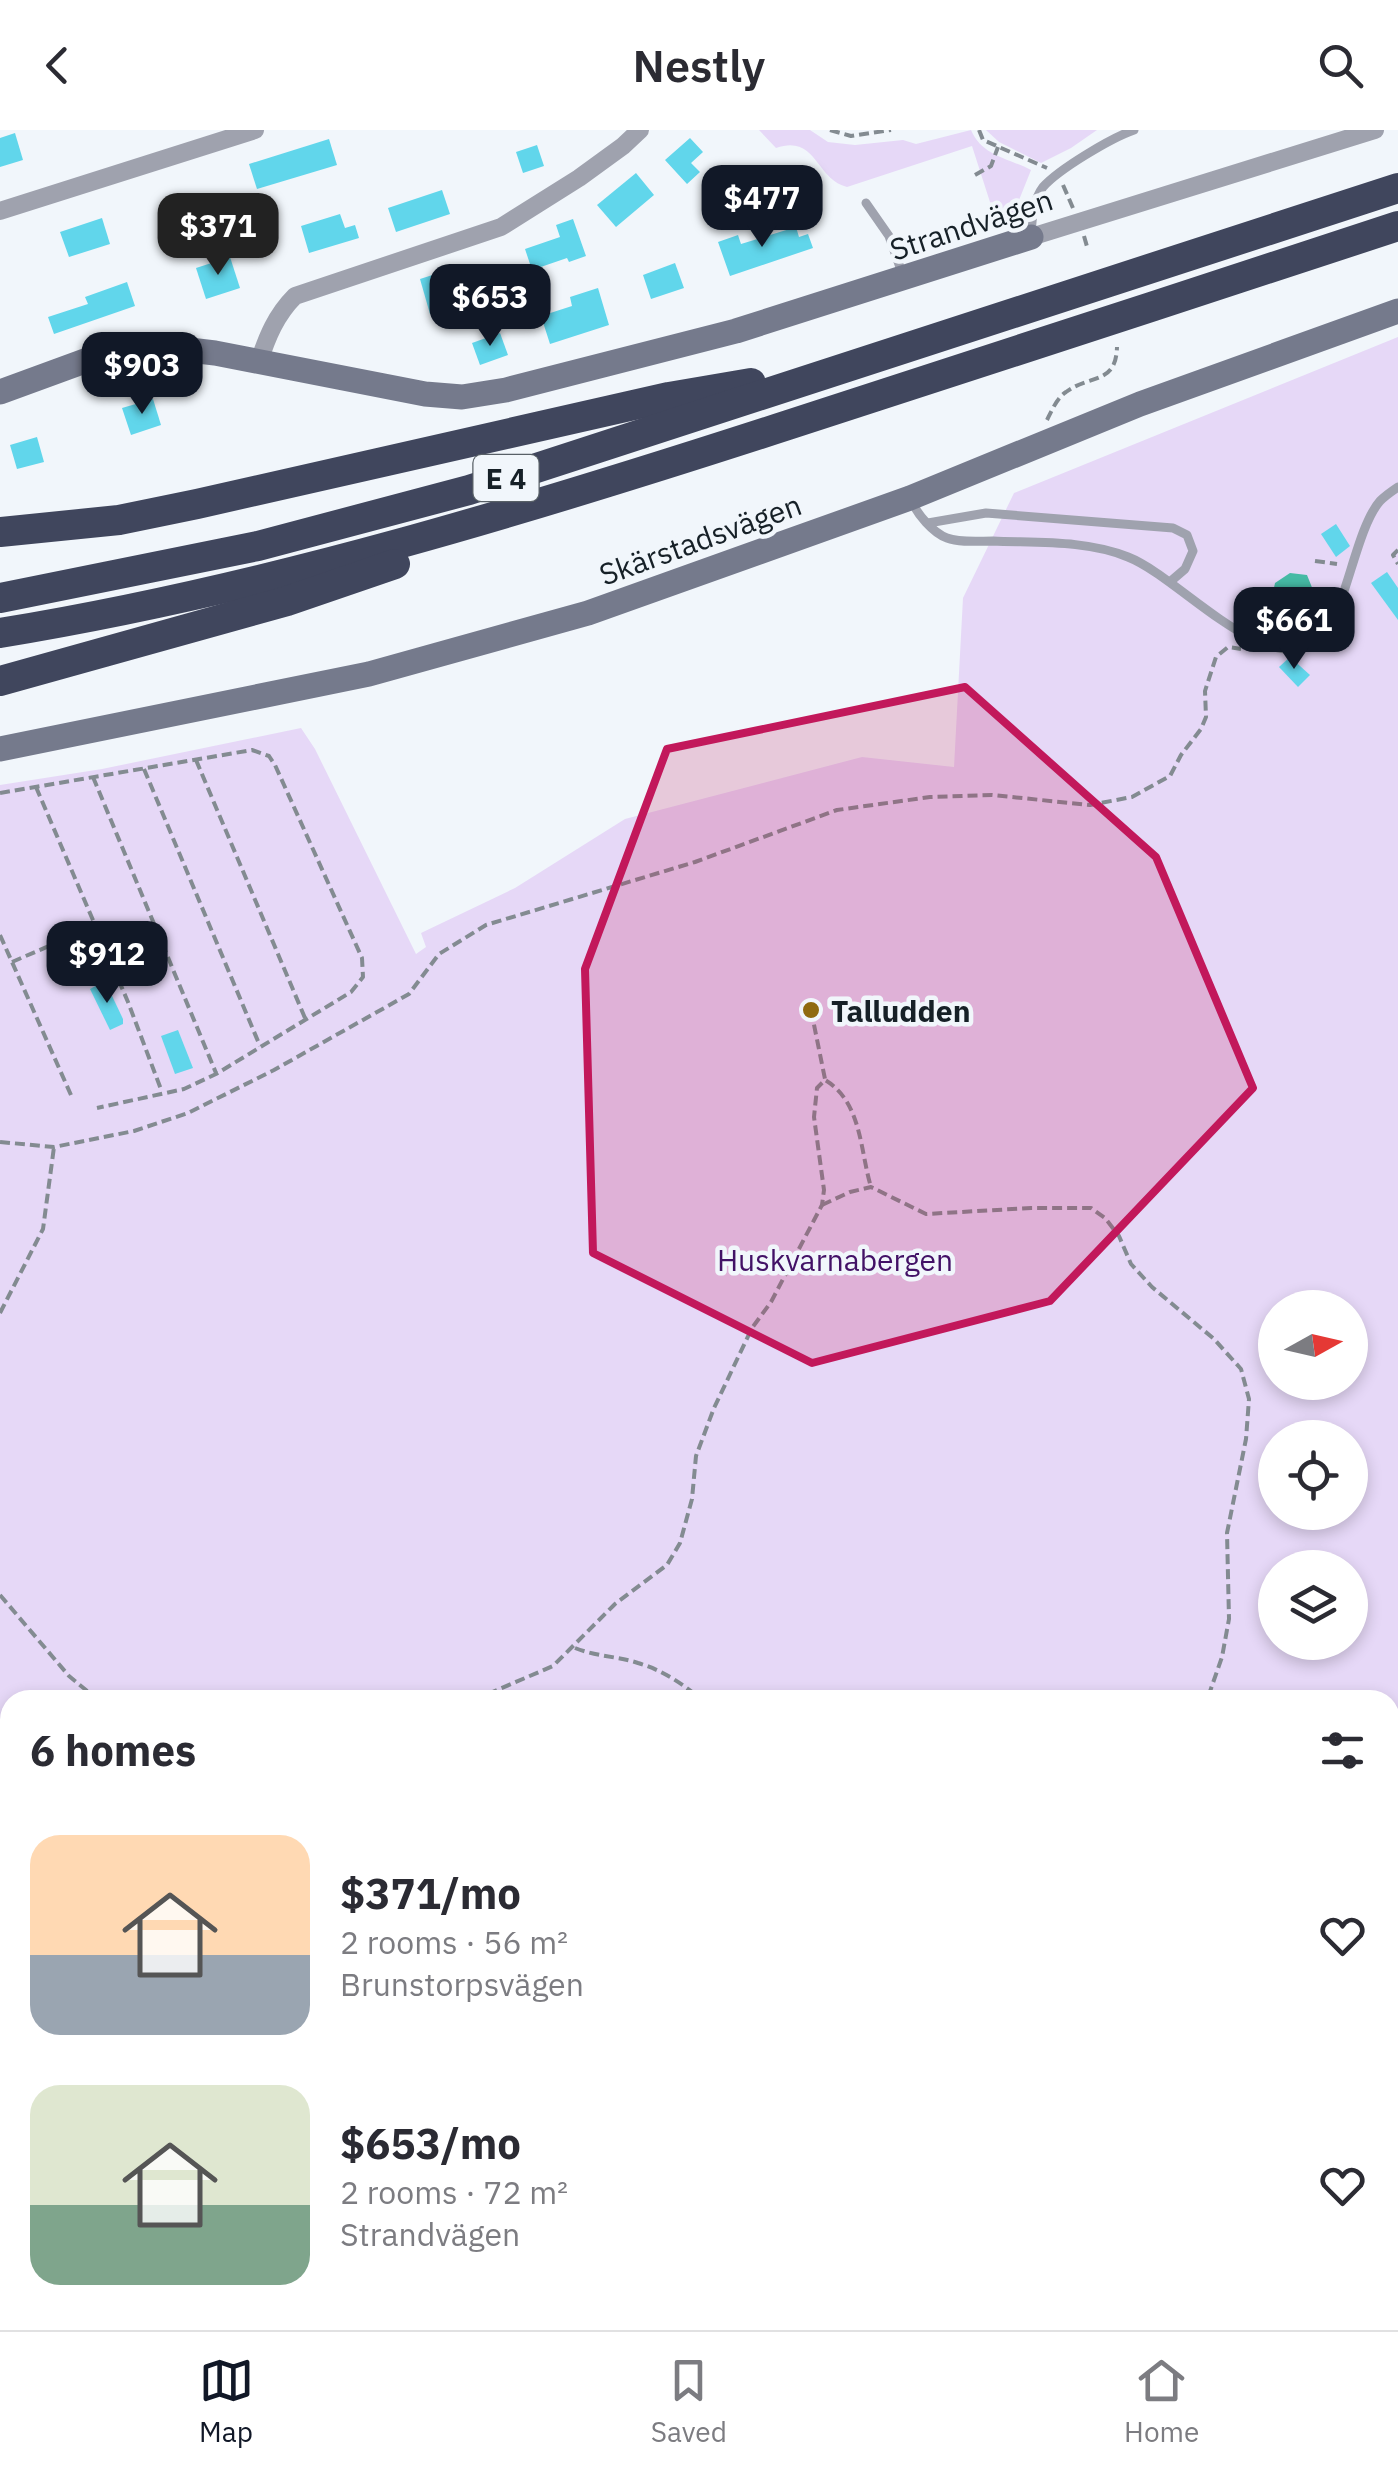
<!DOCTYPE html>
<meta charset="utf-8">
<style>
:root{--surface:#fff;--page:#f7f7f7;--text:#2b2b33;--muted:#7c7c81;--line:#e1e1e2;--accent:#111827}
body{margin:0;font-family:"IBM Plex Sans",sans-serif;background:var(--page);color:var(--text);height:100vh;display:flex;flex-direction:column;font-size:38px;white-space:nowrap}
*{box-sizing:border-box;margin:0}
p{font-size:32px;color:var(--muted)}
.icon{flex:none;width:55px;height:55px;fill:none;stroke:currentColor;stroke-width:2;stroke-linecap:round;stroke-linejoin:round}
.map{position:relative;flex:1;overflow:hidden}
.sheet{position:absolute;left:0px;top:1560px;width:1400px;height:640px;display:flex;flex-direction:column;background:var(--surface);border-radius:30px 30px 0 0;box-shadow:0 5px 15px #0003}
.sheet>*{flex:none}
.needle{width:65px;rotate:82deg}
.controls{position:absolute;left:1258px;top:1160px;display:grid;gap:20px}
.controls a{display:grid;place-items:center;width:110px;height:110px;border-radius:50%;background:var(--surface);box-shadow:0 5px 15px #0003;font-size:50px}
.price{position:absolute;translate:-50% -85px;padding:0 22px;border-radius:20px;background:var(--accent);color:#fff;font-size:32px;line-height:65px;filter:drop-shadow(0 2px 5px #0008)}
.price::after{content:'';position:absolute;left:50%;top:60px;width:30px;height:22px;margin-left:-15px;background:inherit;clip-path:polygon(0 0,100% 0,50% 100%)}
.price.on{background:#222;color:#fff}
ul{padding:0;list-style:none}
li{display:flex;align-items:center;gap:30px;height:250px;padding:0 30px}
li span{display:grid;place-items:center;flex:none;width:280px;height:200px;border-radius:30px;color:#555}
li>.icon{margin-inline-start:auto}
span .icon{width:120px;height:120px;fill:#fffc;stroke-width:1}
li b{font-size:42px}
h2{display:flex;justify-content:space-between;align-items:center;height:120px;padding:0 30px;font-size:42px}
header{display:flex;justify-content:space-between;align-items:center;height:130px;padding:0 30px;background:var(--surface);font-size:45px;font-weight:600}
.tab-bar{display:flex;justify-content:space-around;align-items:center;height:140px;border-top:2px solid var(--line);background:var(--surface);font-size:28px;color:var(--muted)}
.tab-bar a{display:grid;justify-items:center;gap:5px}
.tab-bar .on{color:var(--accent)}
.map>svg:first-child{display:block}
</style>
<header><svg class="icon" aria-label="back" viewBox="0 0 24 24"><path d="M15 5l-7 7 7 7"/></svg>Nestly<svg class="icon" aria-label="search" viewBox="0 0 24 24"><circle cx="10" cy="10" r="6"/><path d="M15 15l6 6"/></svg></header>
<div class="map">
<svg width="1398" height="2200" viewBox="0 0 1398 2200">
<rect width="100%" height="100%" fill="#f1f6fb"/>
<g fill="#e6d8f7" fill-rule="evenodd">
<path d="M759 0H810L828 12 855 15 903 10 916 14 971 0C982 26 1008 28 1031 40L1015 80 998 97 972 16 847 57C815 49 817 4 776 18Z"/>
<path d="M986 0H1097L1071 18 1041 33 999 12Z"/>
<path d="M1398 207V2200H0V655L102 639 301 598 315 619 416 824 426 817 421 803 515 758 625 689 862 627 954 637 963 468 1014 363ZM1275 1178H1350V1252H1275ZM1275 1308H1350V1382H1275ZM1275 1438H1350V1512H1275ZM10 1570H1390V2190H10Z"/>
</g>
<path fill="#46baa5" d="M1290 443 1307 445 1313 460 1310 488 1296 501H1291C1276 488 1270 473 1275 453Z"/>
<g fill="#61d6eb">
<path d="M15 3 23 30 0 37V8Z"/>
<path d="M690 8 703 22 691 33 700 42 687 54 665 30Z"/>
<path d="M329 9 337 35 257 59 249 34Z"/>
<path d="M537 15 544 36 523 43 516 22Z"/>
<path d="M636 43 654 65 616 97 597 75Z"/>
<path d="M442 60 450 84 396 102 388 78Z"/>
<path d="M340 84 345 98 355 95 359 108 309 123 301 96Z"/>
<path d="M102 88 110 114 69 127 60 102Z"/>
<path d="M573 89 586 126 569 132 567 128 532 140 525 119 560 107 556 95Z"/>
<path d="M796 97 799 107 808 104 813 118 730 146 718 112 738 105 741 114Z"/>
<path d="M230 127 240 158 206 169 196 138Z"/>
<path d="M675 133 684 158 651 169 643 145Z"/>
<path d="M445 141 456 176 430 184 420 149Z"/>
<path d="M127 152 135 176 54 204 48 187 88 174 85 167Z"/>
<path d="M598 158 609 195 550 214 541 186 572 176 570 167Z"/>
<path d="M500 203 508 225 480 235 472 213Z"/>
<path d="M153 269 161 295 131 305 122 278Z"/>
<path d="M37 307 44 332 17 339 10 315Z"/>
<path d="M1336 394 1350 416 1336 427 1321 404Z"/>
<path d="M1387 442 1398 458V490L1371 453Z"/>
<path d="M1290 527 1310 545 1298 557 1279 537Z"/>
<path d="M105 851 123 889V894L110 900 90 859Z"/>
<path d="M178 900 193 938 175 944 161 906Z"/>
</g>
<g fill="none" stroke-linecap="round" stroke-linejoin="round">
<g stroke="#838b91" stroke-width="4" stroke-dasharray="10 5" stroke-linecap="butt">
<path d="M830 0 851 6 891 0"/>
<path d="M979 0 983 10 1047 38"/>
<path d="M975 45 991 36 998 17"/>
<path d="M1063 55 1073 78"/>
<path d="M1010 92 1020 74"/>
<path d="M1084 106 1088 120"/>
<path d="M1047 290C1052 280 1057 268 1066 262 1090 244 1116 255 1117 217"/>
<path d="M1398 420 1393 425 1398 434"/>
<path d="M1315 431 1337 434"/>
<path d="M196 630 305 888"/>
<path d="M144 639 260 916"/>
<path d="M93 647 216 943"/>
<path d="M36 657 128 872 162 962"/>
<path d="M0 663 252 620 269 626 275 635 362 828 363 847 351 862 216 944 184 959 97 978"/>
<path d="M0 805 71 965"/>
<path d="M12 832 95 796"/>
<path d="M811 880 825 949"/>
<path d="M0 1012 54 1017 134 1001 188 983 274 940 409 864 439 824 486 795 695 732 837 680 930 667 992 665 1090 675 1132 667 1170 646 1181 625 1201 599 1206 587 1205 561 1216 527 1228 517 1241 519"/>
<path d="M822 1075 850 1062 871 1057 926 1084 1031 1078H1091L1105 1088 1119 1106 1131 1134 1152 1157 1214 1209 1241 1239 1249 1269 1246 1309 1227 1403 1229 1489 1222 1527 1207 1570"/>
<path d="M0 1183 43 1099 54 1017"/>
<path d="M0 1465 69 1546 98 1570"/>
<path d="M575 1518C598 1527 617 1526 638 1533 662 1540 683 1554 702 1570"/>
<path d="M474 1570 553 1536 615 1474 667 1435 680 1413 692 1369 696 1326 714 1278 752 1198 771 1172 822 1075 824 1060 814 987 817 958 825 950C862 972 860 1021 871 1057"/>
<path d="M0 1963 10 1961"/>
<path d="M1390 2072 1398 2076"/>
<path d="M971 2200 979 2190"/>
</g>
<g stroke="#9fa2ae" stroke-width="9">
<path d="M866 73 889 106 902 143"/>
<path d="M1031 105C1032 89 1033 70 1043 57 1059 39 1111 8 1134 0"/>
<path d="M911 370C917 384 933 403 947 408 960 413 979 411 993 411 1036 413 1087 410 1128 427 1179 447 1259 543 1314 514 1344 499 1353 402 1380 371 1385 366 1392 361 1398 357"/>
<path d="M928 393 986 383 1173 398 1187 405 1193 421 1185 439 1171 451"/>
</g>
<g stroke="#9fa2ae" stroke-width="18">
<path d="M0 81 255 0"/>
<path d="M1031 107 1375 0"/>
<path d="M259 232C267 207 276 185 295 166L501 97 579 48 623 16 640 0"/>
</g>
<g stroke="#757a8c" stroke-width="25">
<path d="M0 262 93 228 134 218 164 217 215 223 425 264 462 267 506 260 736 201 1031 107"/>
<path d="M0 619 369 544 588 483 910 368 1140 274 1398 181"/>
</g>
<g stroke="#40465d" stroke-width="30">
<path d="M0 402 119 390 197 374 669 267 751 253"/>
<path d="M0 468 258 416 469 360 1398 58"/>
<path d="M0 503C269 459 529 379 788 295 991 229 1195 163 1398 96"/>
<path d="M0 551 287 471 395 434"/>
</g>
</g>
<path fill="#c2185b" fill-opacity="0.2" stroke="#c2185b" stroke-width="8" stroke-linejoin="round" d="M965 557 1156 727 1253 958 1050 1171 812 1233 593 1123 585 839 667 619Z"/>
<circle fill="#8f6a0f" stroke="#f1f6fb" stroke-width="4" cx="811" cy="880" r="10"/>
<g text-anchor="middle" dominant-baseline="central" stroke-width="9" stroke-linejoin="round" paint-order="stroke">
<rect fill="#f1f6fb" stroke="#586067" stroke-width="2.5" x="473.5" y="325" width="65" height="46" rx="8"/>
<g font-size="28" font-weight="bold" fill="#162027">
<text x="506" y="348">E 4</text>
</g>
<g font-size="30" fill="#162027" stroke="#f1f6fb">
<text transform="translate(971 94) rotate(-18)">Strandvägen</text>
<text transform="translate(700 409) rotate(-20)">Skärstadsvägen</text>
</g>
<g font-size="30" font-weight="bold" fill="#162027" stroke="#f1f6fb" text-anchor="start">
<text x="831" y="880">Talludden</text>
</g>
<g font-size="30" fill="#421166" stroke="#f1f6fb">
<text x="835" y="1129">Huskvarnabergen</text>
</g>
</g>
</svg>
<div class="controls">
<a><svg class="needle" viewBox="-14 -14 28 28"><path d="M0-13l5 13h-10z" fill="#e53935"/><path d="M0 13l5-13h-10z" fill="#7c7c81"/></svg></a>
<a><svg class="icon" aria-label="locate" viewBox="0 0 24 24"><circle cx="12" cy="12" r="6"/><path d="M12 2v4M12 18v4M2 12h4M18 12h4"/></svg></a>
<a><svg class="icon" aria-label="layers" viewBox="0 0 24 24"><path d="M12 4l9 5-9 5-9-5zM3 14l9 5 9-5"/></svg></a>
</div>
<b class="price" style="left:762px;top:120px">$477</b>
<b class="price on" style="left:218px;top:148px">$371</b>
<b class="price" style="left:490px;top:219px">$653</b>
<b class="price" style="left:142px;top:287px">$903</b>
<b class="price" style="left:1294px;top:542px">$661</b>
<b class="price" style="left:107px;top:876px">$912</b>
<section class="sheet">
<h2>6 homes<svg class="icon" aria-label="filters" viewBox="0 0 24 24"><path d="M4 7h16M4 17h16"/><circle cx="9" cy="7" r="2"/><circle cx="15" cy="17" r="2"/></svg></h2>
<ul>
<li><span style="background:linear-gradient(#ffd9b3 60%,#9aa5b1 0)"><svg class="icon" aria-label="home" viewBox="0 0 24 24"><path d="M3 11l9-7 9 7M6 9v11h12V9"/></svg></span><div><b>$371/mo</b><p>2 rooms · 56 m²</p><p>Brunstorpsvägen</p></div><svg class="icon" aria-label="heart" viewBox="0 0 24 24"><path d="M12 20l-8-8c-3-5 5-10 8-4 3-6 11-1 8 4z"/></svg></li>
<li><span style="background:linear-gradient(#dfe7d0 60%,#7fa58c 0)"><svg class="icon" aria-label="home" viewBox="0 0 24 24"><path d="M3 11l9-7 9 7M6 9v11h12V9"/></svg></span><div><b>$653/mo</b><p>2 rooms · 72 m²</p><p>Strandvägen</p></div><svg class="icon" aria-label="heart" viewBox="0 0 24 24"><path d="M12 20l-8-8c-3-5 5-10 8-4 3-6 11-1 8 4z"/></svg></li>
</ul>
</section>
</div>
<nav class="tab-bar">
<a class="on"><svg class="icon" aria-label="map" viewBox="0 0 24 24"><path d="M3 6l6-2 6 2 6-2v14l-6 2-6-2-6 2zM9 4v14M15 6v14"/></svg>Map</a>
<a><svg class="icon" aria-label="saved" viewBox="0 0 24 24"><path d="M7 4h10v16l-5-4-5 4z"/></svg>Saved</a>
<a><svg class="icon" aria-label="home" viewBox="0 0 24 24"><path d="M3 11l9-7 9 7M6 9v11h12V9"/></svg>Home</a>
</nav>
